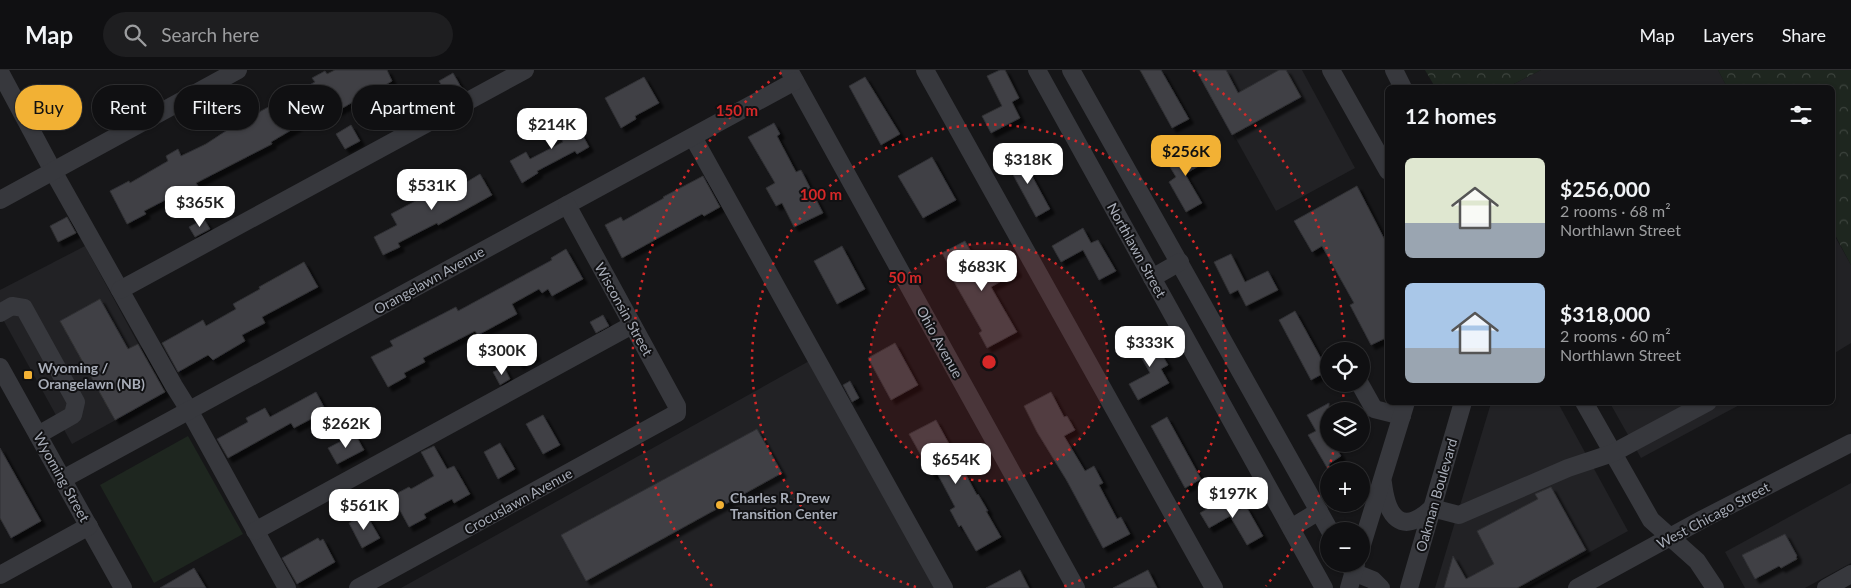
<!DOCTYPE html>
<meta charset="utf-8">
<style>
:root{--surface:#101012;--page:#1e1e20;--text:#f1f3f6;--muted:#9c9d9f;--line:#303032;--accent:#f2b134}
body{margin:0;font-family:Lato,sans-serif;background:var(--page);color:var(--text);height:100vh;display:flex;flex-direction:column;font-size:19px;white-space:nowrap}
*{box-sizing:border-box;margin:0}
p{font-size:16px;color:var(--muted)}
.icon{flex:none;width:28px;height:28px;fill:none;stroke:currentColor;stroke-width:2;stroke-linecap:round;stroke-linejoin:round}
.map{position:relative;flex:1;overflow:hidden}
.side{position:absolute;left:1385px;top:15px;width:450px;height:320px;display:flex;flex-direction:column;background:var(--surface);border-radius:8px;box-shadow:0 1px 4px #0004,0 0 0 1px var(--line)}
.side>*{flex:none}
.top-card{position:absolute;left:15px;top:15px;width:475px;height:45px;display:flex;gap:10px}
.controls{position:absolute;left:1320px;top:272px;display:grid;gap:10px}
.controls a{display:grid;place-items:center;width:50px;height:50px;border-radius:50%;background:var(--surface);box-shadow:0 1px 4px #0004,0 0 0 1px var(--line);font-size:25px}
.price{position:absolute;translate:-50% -42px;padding:0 11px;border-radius:10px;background:#fff;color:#222;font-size:16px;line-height:32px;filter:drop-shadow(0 1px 2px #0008)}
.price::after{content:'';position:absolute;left:50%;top:30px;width:15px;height:11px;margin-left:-8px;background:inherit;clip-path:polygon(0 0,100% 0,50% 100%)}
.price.active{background:var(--accent);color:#111}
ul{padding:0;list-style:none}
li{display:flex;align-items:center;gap:15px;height:125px;padding:0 20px}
li span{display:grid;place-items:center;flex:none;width:140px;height:100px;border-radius:8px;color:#555}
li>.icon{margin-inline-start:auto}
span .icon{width:60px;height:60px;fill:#fffc;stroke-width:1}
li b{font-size:21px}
h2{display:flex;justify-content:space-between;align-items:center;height:60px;padding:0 20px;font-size:21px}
.pill{padding:0 18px;border-radius:22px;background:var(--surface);box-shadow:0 1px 4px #0004,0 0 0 1px var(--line);font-size:18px;line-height:45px}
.pill.active{background:var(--accent);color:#111}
header{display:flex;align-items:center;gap:30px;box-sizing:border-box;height:70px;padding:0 25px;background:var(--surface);border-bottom:1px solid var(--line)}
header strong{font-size:24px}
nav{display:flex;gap:28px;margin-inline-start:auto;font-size:18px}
.search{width:350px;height:45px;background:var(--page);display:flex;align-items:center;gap:12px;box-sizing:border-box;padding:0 18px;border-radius:28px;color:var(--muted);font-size:19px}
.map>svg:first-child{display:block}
</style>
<header>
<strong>Map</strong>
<div class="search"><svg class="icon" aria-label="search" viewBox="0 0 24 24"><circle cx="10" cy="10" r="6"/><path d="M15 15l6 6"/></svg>Search here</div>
<nav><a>Map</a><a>Layers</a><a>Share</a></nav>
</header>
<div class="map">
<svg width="1851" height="518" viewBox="0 0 1851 518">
<defs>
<pattern id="park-crowns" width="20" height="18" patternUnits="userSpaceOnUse" patternTransform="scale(1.25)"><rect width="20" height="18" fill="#1e261f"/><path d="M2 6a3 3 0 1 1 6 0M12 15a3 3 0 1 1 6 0" fill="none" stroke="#3c433d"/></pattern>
<filter id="shadow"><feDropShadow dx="4.5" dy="4.5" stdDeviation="1" flood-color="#0009"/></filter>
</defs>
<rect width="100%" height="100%" fill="#161618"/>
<g fill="#222225">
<path d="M1198 0H1302L1355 98 1276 141Z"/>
<path d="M1541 0H1718L1727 17H1508Z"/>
<path d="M1832 161 1851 195V273L1833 284Z"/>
<path d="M85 176 165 323 72 374 0 244V220Z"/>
<path d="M811 290 935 518H401Z"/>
<path d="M1491 333H1558L1628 461 1525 518H1435Z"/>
<path d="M1610 333H1743L1641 388Z"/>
<path d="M1851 413V493L1805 518H1745L1725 482Z"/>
</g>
<path fill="#1e261f" d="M188 366 243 464 154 513 100 415Z"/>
<g fill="url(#park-crowns)">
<path d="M1425 0H1541L1508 17H1435Z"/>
<path d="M1718 0H1851V195L1833 161 1832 18H1755L1753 15 1748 17H1727Z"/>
</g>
<g fill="#404145" stroke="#303034" filter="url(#shadow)">
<path d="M335 0H387L392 11 382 17 381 16 332 44 325 31 293 48 298 56 271 72 272 74 196 113 198 116 179 126 177 124 144 141 146 144 127 154 110 121 129 111 130 113 161 95 168 91 166 86 178 79 181 86 206 74 235 55 315 12 312 8 325 1 327 4Z"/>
<path d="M1000 0H1005L1019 28 1012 32 1020 48 991 63 982 46 1002 36 987 6Z"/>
<path d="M1140 0H1161L1189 49 1172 58Z"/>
<path d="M1196 0H1226L1238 23 1279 0H1286L1301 27 1232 65Z"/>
<path d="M453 3 461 17 447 25 439 11Z"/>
<path d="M644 7 659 33 635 46 636 49 621 58 605 28Z"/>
<path d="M865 7 900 64 881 75 849 16Z"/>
<path d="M41 14 55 39 43 46 40 39 34 43 24 23Z"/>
<path d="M404 38 411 50 398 57 392 45Z"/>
<path d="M572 45 589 77 577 84 575 81 537 101 538 103 522 113 510 91 526 82 530 89 563 72 554 55Z"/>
<path d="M774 53 780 64 777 66 796 102 801 100 823 143 794 157 782 133 776 136 766 118 775 113 748 67Z"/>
<path d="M351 55 360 71 345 79 336 64Z"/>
<path d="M1198 75 1207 91 1185 104 1202 133 1186 142 1169 112 1176 107 1167 92Z"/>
<path d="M1019 82 1050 139 1036 147 1005 90Z"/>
<path d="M932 87 956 130 923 148 898 106Z"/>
<path d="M480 104 492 125 438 155 437 153 398 173 400 177 383 185 374 167 397 155 391 144 451 112 455 119Z"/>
<path d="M703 106 720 137 704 146 702 144 622 188 605 155 621 147 623 151 664 128 663 127Z"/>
<path d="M1357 116 1388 176V267L1371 275 1350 235 1354 233 1322 176 1312 182 1294 151Z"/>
<path d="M67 147 76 163 58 172 50 156Z"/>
<path d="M204 149 210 159 195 167 189 157Z"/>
<path d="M1083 158 1091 173 1098 170 1116 201 1099 210 1083 180 1061 192 1052 176Z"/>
<path d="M965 171 983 203 1009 188 1017 202 991 217 1017 262 987 278 979 263 982 261 953 210 956 209 942 183Z"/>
<path d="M842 176 865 219 837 234 814 191Z"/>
<path d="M566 179 583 209 552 226 548 219 542 223 539 219 512 234 517 244 478 265 475 261 423 288 425 292 404 303 406 307 388 317 371 287 393 276 390 271 456 237 458 241 552 190 551 188Z"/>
<path d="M1231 184 1245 212 1268 201 1278 220 1246 236 1238 220 1230 224 1214 192Z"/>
<path d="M304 192 318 217 262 247 265 253 242 265 245 271 213 290 208 285 178 302 162 273 203 250 206 256 236 239 233 234 260 219 259 217Z"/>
<path d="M100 229 128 279 138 274 165 322 115 350 60 251Z"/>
<path d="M1295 241 1328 301 1311 310 1279 250Z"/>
<path d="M603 245 609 256 596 263 590 252Z"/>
<path d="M1150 263 1168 295 1161 299 1169 313 1138 330 1129 314 1150 303 1133 273Z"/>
<path d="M525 267 536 286 519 295 509 276Z"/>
<path d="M895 273 918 315 891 330 868 288Z"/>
<path d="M504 297 510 309 500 315 493 302Z"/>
<path d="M850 311 859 328 852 332 843 315Z"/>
<path d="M316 322 326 341 294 358 291 353 228 388 217 369 248 352 246 348 265 338 270 347Z"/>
<path d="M1051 322 1064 347 1067 346 1075 360 1064 366 1085 401 1094 396 1103 413 1099 415 1117 449 1121 447 1130 464 1103 478 1067 411 1037 362 1024 336Z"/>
<path d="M1329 333V374H1334L1341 386 1329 394V401L1308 365 1316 361 1307 345Z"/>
<path d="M543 345 560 375 543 384 526 354Z"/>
<path d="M1167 347 1201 409 1185 418 1151 356Z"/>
<path d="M936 350 977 425 978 424 988 441H986L1001 467 976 481 961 455 959 457 950 440 955 437 937 403 932 405 909 364Z"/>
<path d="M757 359 782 403 586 511 561 465Z"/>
<path d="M355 364 364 380 337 394 328 378Z"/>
<path d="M500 373 515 399 498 409 484 382Z"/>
<path d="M434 376 447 399 454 396 470 424 454 433 452 429 424 444 426 448 409 457 392 426 409 417 411 419 434 406 421 382Z"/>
<path d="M0 378 41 451 11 468 0 448Z"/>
<path d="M1551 417 1586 480 1517 518H1444L1453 486 1466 509 1494 494 1477 461 1538 429 1535 424Z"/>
<path d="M1231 425 1239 440 1246 436 1263 466 1247 475 1230 446 1209 458 1200 443Z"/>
<path d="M366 444 380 468 362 478 349 453Z"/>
<path d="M1785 464 1797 486 1796 487 1797 489 1781 498 1779 496 1755 509 1742 485Z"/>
<path d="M318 468 320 471 323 469 335 492 297 514 282 488Z"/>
<path d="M194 498 206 518H160Z"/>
<path d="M1020 500 1029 518H986Z"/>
<path d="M1148 500 1157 518H1113Z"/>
</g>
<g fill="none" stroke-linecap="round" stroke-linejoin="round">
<g stroke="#37383d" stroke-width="18">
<path d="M789 0 1076 518"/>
<path d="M925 0 1214 518"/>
<path d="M1037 0 1324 518"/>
<path d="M1071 0 1330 461"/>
<path d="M1331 0 1388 101"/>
<path d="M1394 0 1403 18"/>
<path d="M0 2 53 101 174 316 189 340 287 518"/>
<path d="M693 67 944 518"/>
<path d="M0 130 238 0"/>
<path d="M1152 208 1180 192"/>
<path d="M120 220 525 0"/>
<path d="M0 243 12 236 24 238 76 332 73 345 38 365"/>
<path d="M0 297 123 518"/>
<path d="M1360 314 1374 339 1402 346"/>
<path d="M1584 332 1651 450 1697 491 1715 518"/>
<path d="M63 409 795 11"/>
<path d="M1383 413C1387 446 1401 467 1432 438L1459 445 1568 398 1613 383 1708 332"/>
<path d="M1291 458 1319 441"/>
<path d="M255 461 632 255"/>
<path d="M1361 478 1406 332"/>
<path d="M1349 494 1353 502 1373 510 1381 518"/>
<path d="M0 505 89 456"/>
<path d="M358 518 677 343V336L567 135"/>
<path d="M1349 518 1356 494"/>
<path d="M1409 518 1463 332"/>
<path d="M1577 518 1703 449 1851 373"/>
<path d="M1826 518 1851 504"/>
</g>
</g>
<circle cx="989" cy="292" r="119" fill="#d62828" fill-opacity=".12"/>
<g fill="none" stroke="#d62828" stroke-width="2.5" stroke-dasharray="2.5 5">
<circle cx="989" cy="292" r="119"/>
<path d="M916 517A237 237 0 1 1 1062 517"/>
<path d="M1344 317A356 356 0 0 1 1342 338M1335 375A356 356 0 0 1 1266 516M712 516A356 356 0 0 1 785 0M1193 0A356 356 0 0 1 1345 280"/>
</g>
<g fill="#f2b134" stroke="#111113" stroke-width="2">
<rect x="23" y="300" width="10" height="10" rx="2.5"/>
<circle cx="720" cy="435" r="5"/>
</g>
<g text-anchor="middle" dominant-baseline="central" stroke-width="4" stroke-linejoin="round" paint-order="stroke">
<g font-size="14" fill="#a8adb8" stroke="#111113">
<text transform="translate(1137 180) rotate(61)">Northlawn Street</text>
<text transform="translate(429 210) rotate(-29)">Orangelawn Avenue</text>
<text transform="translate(624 239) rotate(61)">Wisconsin Street</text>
<text transform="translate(940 272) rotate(61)">Ohio Avenue</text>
<text transform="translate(62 407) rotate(61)">Wyoming Street</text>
<text transform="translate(1436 425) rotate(-74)">Oakman Boulevard</text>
<text transform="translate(518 431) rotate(-29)">Crocuslawn Avenue</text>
<text transform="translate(1713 445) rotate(-28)">West Chicago Street</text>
</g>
<g font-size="14" font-weight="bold" fill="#a8adb8" stroke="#111113" text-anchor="start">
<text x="38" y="297">Wyoming /<tspan x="38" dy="16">Orangelawn (NB)</tspan></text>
<text x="730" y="427">Charles R. Drew<tspan x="730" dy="16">Transition Center</tspan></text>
</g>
</g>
<circle cx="989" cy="292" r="8" fill="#d62828" stroke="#111113" stroke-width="2.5"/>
<g font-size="15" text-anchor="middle" font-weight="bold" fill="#d62828" stroke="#111113" stroke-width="4" stroke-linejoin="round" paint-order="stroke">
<text x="737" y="46">150 m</text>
<text x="821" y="130">100 m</text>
<text x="905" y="213">50 m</text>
</g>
</svg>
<div class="controls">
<a><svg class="icon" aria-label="locate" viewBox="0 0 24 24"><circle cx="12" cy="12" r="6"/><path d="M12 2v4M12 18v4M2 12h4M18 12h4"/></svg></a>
<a><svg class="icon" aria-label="layers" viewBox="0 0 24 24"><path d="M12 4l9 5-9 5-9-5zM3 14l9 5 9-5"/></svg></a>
<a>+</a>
<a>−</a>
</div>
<b class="price" style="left:552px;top:80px">$214K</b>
<b class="price active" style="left:1186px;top:107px">$256K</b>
<b class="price" style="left:1028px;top:115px">$318K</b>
<b class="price" style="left:432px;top:141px">$531K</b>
<b class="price" style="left:200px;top:158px">$365K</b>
<b class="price" style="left:982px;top:222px">$683K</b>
<b class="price" style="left:1150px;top:298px">$333K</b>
<b class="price" style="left:502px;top:306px">$300K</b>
<b class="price" style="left:346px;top:379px">$262K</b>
<b class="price" style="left:956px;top:415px">$654K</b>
<b class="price" style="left:1233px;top:449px">$197K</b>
<b class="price" style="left:364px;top:461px">$561K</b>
<div class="top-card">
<a class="pill active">Buy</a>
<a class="pill">Rent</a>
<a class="pill">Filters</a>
<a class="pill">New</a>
<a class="pill">Apartment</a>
</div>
<section class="side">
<h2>12 homes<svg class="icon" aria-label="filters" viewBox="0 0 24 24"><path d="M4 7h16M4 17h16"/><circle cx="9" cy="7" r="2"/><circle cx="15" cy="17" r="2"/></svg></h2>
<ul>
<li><span style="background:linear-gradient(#dfe7d0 65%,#9aa5b1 0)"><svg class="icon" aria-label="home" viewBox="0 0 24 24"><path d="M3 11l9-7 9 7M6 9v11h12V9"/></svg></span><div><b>$256,000</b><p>2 rooms · 68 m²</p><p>Northlawn Street</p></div></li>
<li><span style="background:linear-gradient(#a9c7e8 65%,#9aa5b1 0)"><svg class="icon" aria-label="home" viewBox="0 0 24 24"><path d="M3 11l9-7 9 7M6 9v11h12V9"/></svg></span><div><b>$318,000</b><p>2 rooms · 60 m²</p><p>Northlawn Street</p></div></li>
</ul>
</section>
</div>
